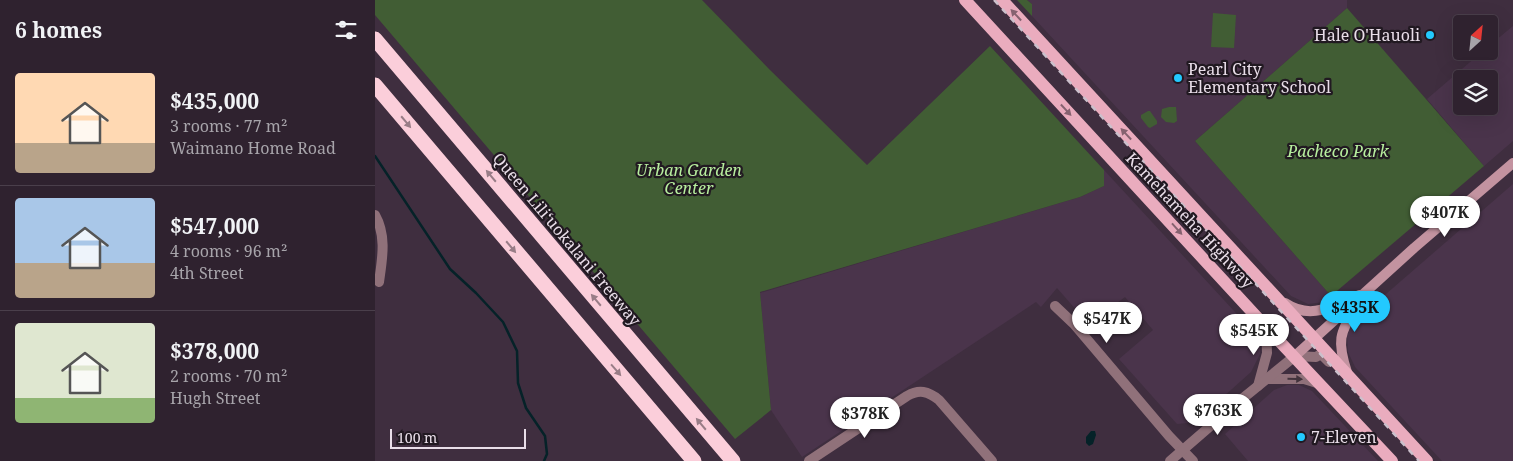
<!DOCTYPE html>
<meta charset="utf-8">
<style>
:root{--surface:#2f222f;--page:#372a37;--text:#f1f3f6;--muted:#a7a4aa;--line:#4a3f4b;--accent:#23c9fe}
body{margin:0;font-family:"Noto Serif",serif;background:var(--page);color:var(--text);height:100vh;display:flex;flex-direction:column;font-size:19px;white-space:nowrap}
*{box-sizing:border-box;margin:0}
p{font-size:16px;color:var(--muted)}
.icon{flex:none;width:28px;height:28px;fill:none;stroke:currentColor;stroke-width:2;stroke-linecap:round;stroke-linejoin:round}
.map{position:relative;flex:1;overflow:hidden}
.sheet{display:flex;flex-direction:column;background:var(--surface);width:375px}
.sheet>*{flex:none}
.needle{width:32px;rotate:27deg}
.buttons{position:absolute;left:1078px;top:15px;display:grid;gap:10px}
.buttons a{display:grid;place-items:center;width:45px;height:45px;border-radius:5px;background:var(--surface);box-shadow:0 5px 20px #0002,0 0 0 1px var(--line);font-size:25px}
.scale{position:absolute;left:15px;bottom:12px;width:136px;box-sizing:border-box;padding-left:5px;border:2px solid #e9dee9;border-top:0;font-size:14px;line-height:18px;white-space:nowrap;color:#e9dee9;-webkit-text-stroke:4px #211921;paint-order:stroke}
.price{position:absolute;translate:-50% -42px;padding:0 11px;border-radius:18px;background:#fff;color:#222;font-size:16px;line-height:32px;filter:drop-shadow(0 1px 2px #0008)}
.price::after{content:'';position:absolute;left:50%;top:30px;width:15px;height:11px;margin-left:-8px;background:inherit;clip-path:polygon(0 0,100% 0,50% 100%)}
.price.selected{background:var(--accent);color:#111}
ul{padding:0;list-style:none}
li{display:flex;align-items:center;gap:15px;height:125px;padding:0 15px}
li+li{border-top:1px solid var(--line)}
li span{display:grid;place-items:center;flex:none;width:140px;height:100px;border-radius:5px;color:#555}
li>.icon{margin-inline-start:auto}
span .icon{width:60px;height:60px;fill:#fffc;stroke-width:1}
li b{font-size:21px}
h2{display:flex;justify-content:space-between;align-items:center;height:60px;padding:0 15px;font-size:21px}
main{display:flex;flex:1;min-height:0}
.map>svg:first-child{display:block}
</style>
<main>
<section class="sheet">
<h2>6 homes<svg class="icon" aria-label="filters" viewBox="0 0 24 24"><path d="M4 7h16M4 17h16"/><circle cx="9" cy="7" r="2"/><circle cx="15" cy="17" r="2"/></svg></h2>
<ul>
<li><span style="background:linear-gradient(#ffd9b3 70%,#b9a48a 0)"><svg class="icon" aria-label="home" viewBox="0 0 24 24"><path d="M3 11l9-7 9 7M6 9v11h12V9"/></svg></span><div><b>$435,000</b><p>3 rooms · 77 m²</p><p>Waimano Home Road</p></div></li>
<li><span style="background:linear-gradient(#a9c7e8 65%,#b9a48a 0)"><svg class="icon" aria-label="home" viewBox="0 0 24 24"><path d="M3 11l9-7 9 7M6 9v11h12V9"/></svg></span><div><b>$547,000</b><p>4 rooms · 96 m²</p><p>4th Street</p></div></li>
<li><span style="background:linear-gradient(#dfe7d0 75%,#8fb573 0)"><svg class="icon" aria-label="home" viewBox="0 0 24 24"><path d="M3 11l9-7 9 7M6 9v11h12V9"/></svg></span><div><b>$378,000</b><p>2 rooms · 70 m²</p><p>Hugh Street</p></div></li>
</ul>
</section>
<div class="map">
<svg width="1138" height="461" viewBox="0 0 1138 461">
<rect width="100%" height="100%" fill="#3f2e3f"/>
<g fill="#4a344b" fill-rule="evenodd">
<path d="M652 0H972V8L820 141 956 296 949 302 933 304 916 296 657 16V4Z"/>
<path d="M1138 26V141L1109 166 1052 99 1108 51H1114V46ZM1086 79H1114V106H1086Z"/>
<path d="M729 170 884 338 886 343 885 354 876 372 838 406 829 409 813 423 802 424 744 359 778 330 750 297 742 303 735 327 724 336 682 288 666 307 661 302 427 457 396 410 385 293 705 197 729 186Z"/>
<path d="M1138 184V461H1067L980 367 973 352 972 336 976 326 981 320Z"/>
<path d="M912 385H924L937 391 1003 461H873L850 434 899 390Z"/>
</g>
<g fill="#415d34">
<path d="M0 0H327L394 69 492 165 615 46 729 170V186L705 197 385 292 396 410 360 439 0 15Z"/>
<path d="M642 0H652L657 4V16Z"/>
<path d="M972 8 1109 166 956 296 820 141Z"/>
<path d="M838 13 861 15 859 48 836 47Z"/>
<path d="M794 107H801L802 121 799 123 791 122 786 117 787 109Z"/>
<path d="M773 111H775L782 121V124L775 128 773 127 766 118V115Z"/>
</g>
<path fill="#052228" d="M716 431H720L721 435 718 444 714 446 711 443V437Z"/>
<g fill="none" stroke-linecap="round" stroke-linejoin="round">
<path stroke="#052228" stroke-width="2.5" d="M0 156 75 269 101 293 128 322 142 351 143 383 151 408 170 436 172 454 169 461"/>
<g stroke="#90717a" stroke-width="10">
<path d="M0 215C12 236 7 260 4 282"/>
<path d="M680 306 699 324 794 436 818 461"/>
<path d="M434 461 532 396C544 389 553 391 564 400L617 461"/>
</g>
<g stroke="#90717a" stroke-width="10">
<path d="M892 379H929L945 384"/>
<path d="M883 386 892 353 891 327"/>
<path d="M795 461 862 403 920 356 941 357 946 354 954 362"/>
</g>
<g stroke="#c393a0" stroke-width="10">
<path d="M910 303C937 321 958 305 985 295"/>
<path d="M920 356 1039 248 1138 163"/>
<path d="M972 372C962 342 964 333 981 307"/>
</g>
<g stroke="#eaacbe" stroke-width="12">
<path d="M590 0 891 327 1017 461"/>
<path d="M627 0 1052 461"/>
</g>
<g stroke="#fbceda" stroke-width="15">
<path d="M0 39 358 461"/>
<path d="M0 85 319 461"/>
</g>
<path stroke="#ccc0cc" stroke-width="2.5" stroke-dasharray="6 6" stroke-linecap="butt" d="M619 0 1044 461"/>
</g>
<defs><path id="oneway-solid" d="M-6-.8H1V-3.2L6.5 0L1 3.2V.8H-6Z" transform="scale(1.25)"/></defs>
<g fill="#866270">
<use href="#oneway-solid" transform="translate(641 15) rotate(-133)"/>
<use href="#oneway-solid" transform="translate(691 110) rotate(47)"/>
<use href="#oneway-solid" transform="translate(751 134) rotate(-133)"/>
<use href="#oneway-solid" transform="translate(802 229) rotate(48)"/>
</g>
<g fill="#997d87">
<use href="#oneway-solid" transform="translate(31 122) rotate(50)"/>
<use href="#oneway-solid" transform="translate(116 176) rotate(-130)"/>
<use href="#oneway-solid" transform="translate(136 247) rotate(50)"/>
<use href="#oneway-solid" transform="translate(221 300) rotate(-130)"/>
<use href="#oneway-solid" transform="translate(241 370) rotate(49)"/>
<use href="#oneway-solid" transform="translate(326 424) rotate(-130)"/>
</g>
<use fill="#42333c" href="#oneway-solid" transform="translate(920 379) rotate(1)"/>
<g fill="#23c9fe" stroke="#211921" stroke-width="2">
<circle cx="1055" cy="35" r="5"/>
<circle cx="803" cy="78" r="5"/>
<circle cx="926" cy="437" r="5"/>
</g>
<g text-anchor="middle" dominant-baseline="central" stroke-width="4.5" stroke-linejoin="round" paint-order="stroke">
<g font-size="16" fill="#e9dee9" stroke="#211921" text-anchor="start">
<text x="1045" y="35" text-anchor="end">Hale O'Hauoli</text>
<text x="813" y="69">Pearl City<tspan x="813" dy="18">Elementary School</tspan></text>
<text x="936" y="437">7-Eleven</text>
</g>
<g font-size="16" font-style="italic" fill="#b7ee9e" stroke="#211921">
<text x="963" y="151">Pacheco Park</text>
<text x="314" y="170">Urban Garden<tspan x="314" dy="18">Center</tspan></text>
</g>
<g font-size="16" fill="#e9dee9" stroke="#211921">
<text transform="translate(815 220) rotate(47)">Kamehameha Highway</text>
<text transform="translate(192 239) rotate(50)">Queen Liliʻuokalani Freeway</text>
</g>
</g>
</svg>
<div class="buttons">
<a><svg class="needle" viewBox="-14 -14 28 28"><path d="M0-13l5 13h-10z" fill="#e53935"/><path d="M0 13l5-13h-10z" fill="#a7a4aa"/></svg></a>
<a><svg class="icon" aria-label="layers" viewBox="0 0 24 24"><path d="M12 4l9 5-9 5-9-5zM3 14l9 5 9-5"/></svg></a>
</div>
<div class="scale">100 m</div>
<b class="price" style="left:1070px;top:238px">$407K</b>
<b class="price selected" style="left:980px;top:333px">$435K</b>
<b class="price" style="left:732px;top:344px">$547K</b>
<b class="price" style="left:879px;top:356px">$545K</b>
<b class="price" style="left:843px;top:436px">$763K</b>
<b class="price" style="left:490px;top:439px">$378K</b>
</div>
</main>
